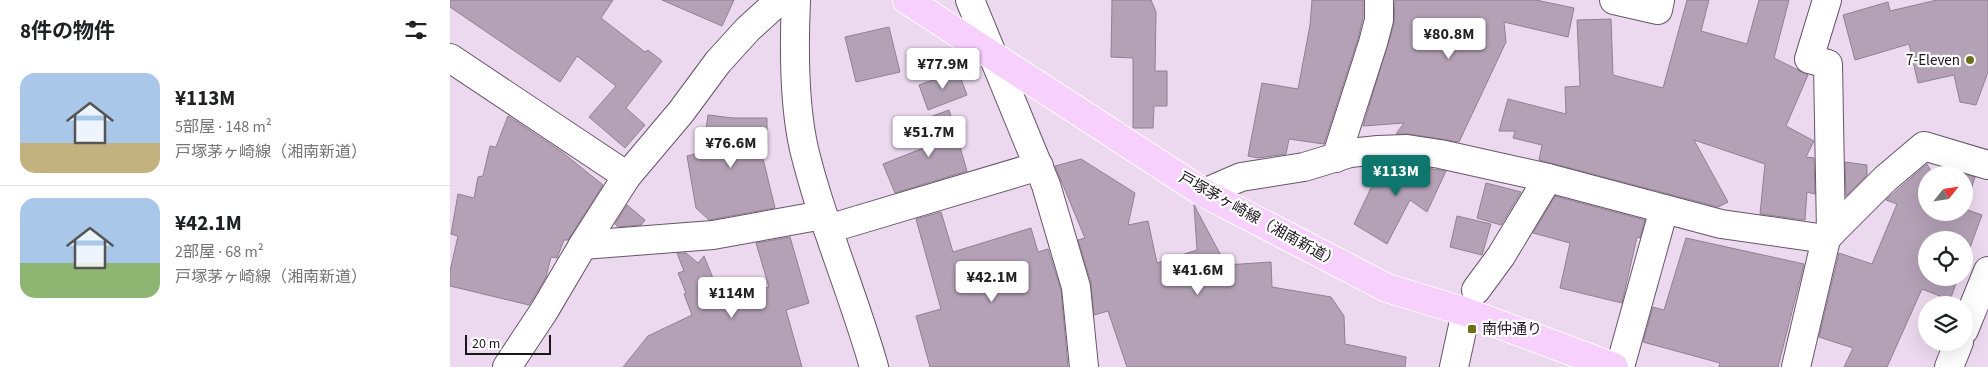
<!DOCTYPE html>
<html lang="ja">
<meta charset="utf-8">
<style>
:root{--surface:#fff;--page:#f6f6f6;--text:#202124;--muted:#757577;--line:#e0e0e0;--accent:#0f766e}
body{margin:0;font-family:"Source Sans 3","Noto Sans JP",sans-serif;background:var(--page);color:var(--text);height:100vh;display:flex;flex-direction:column;font-size:19px;white-space:nowrap}
*{box-sizing:border-box;margin:0}
p{font-size:16px;color:var(--muted)}
.icon{flex:none;width:28px;height:28px;fill:none;stroke:currentColor;stroke-width:2;stroke-linecap:round;stroke-linejoin:round}
.map{position:relative;flex:1;overflow:hidden}
.side{display:flex;flex-direction:column;background:var(--surface);width:450px}
.side>*{flex:none}
.needle{width:32px;rotate:60deg}
.tools{position:absolute;left:1468px;top:166px;display:grid;gap:10px}
.tools a{display:grid;place-items:center;width:55px;height:55px;border-radius:50%;background:var(--surface);box-shadow:0 5px 20px #0002;font-size:25px}
.scale{position:absolute;left:15px;bottom:12px;width:86px;box-sizing:border-box;padding-left:5px;border:2px solid #1c151c;border-top:0;font-size:14px;line-height:18px;white-space:nowrap;color:#1c151c;-webkit-text-stroke:4px #fff;paint-order:stroke}
.price{position:absolute;translate:-50% -42px;padding:0 11px;border-radius:5px;background:#fff;color:#222;font-size:16px;line-height:32px;filter:drop-shadow(0 1px 2px #0008)}
.price::after{content:'';position:absolute;left:50%;top:30px;width:15px;height:11px;margin-left:-8px;background:inherit;clip-path:polygon(0 0,100% 0,50% 100%)}
.price.on{background:var(--accent);color:#fff}
ul{padding:0;list-style:none}
li{display:flex;align-items:center;gap:15px;height:125px;padding:0 20px}
li+li{border-top:1px solid var(--line)}
li span{display:grid;place-items:center;flex:none;width:140px;height:100px;border-radius:15px;color:#555}
li>.icon{margin-inline-start:auto}
span .icon{width:60px;height:60px;fill:#fffc;stroke-width:1}
li b{font-size:21px}
h2{display:flex;justify-content:space-between;align-items:center;height:60px;padding:0 20px;font-size:21px}
main{display:flex;flex:1;min-height:0}
.map>svg:first-child{display:block}
</style>
<main>
<section class="side">
<h2>8件の物件<svg class="icon" aria-label="filters" viewBox="0 0 24 24"><path d="M4 7h16M4 17h16"/><circle cx="9" cy="7" r="2"/><circle cx="15" cy="17" r="2"/></svg></h2>
<ul>
<li><span style="background:linear-gradient(#a9c7e8 70%,#c2b280 0)"><svg class="icon" aria-label="home" viewBox="0 0 24 24"><path d="M3 11l9-7 9 7M6 9v11h12V9"/></svg></span><div><b>¥113M</b><p>5部屋 · 148 m²</p><p>戸塚茅ヶ崎線（湘南新道）</p></div></li>
<li><span style="background:linear-gradient(#a9c7e8 65%,#8fb573 0)"><svg class="icon" aria-label="home" viewBox="0 0 24 24"><path d="M3 11l9-7 9 7M6 9v11h12V9"/></svg></span><div><b>¥42.1M</b><p>2部屋 · 68 m²</p><p>戸塚茅ヶ崎線（湘南新道）</p></div></li>
</ul>
</section>
<div class="map">
<svg width="1538" height="367" viewBox="0 0 1538 367">
<rect width="100%" height="100%" fill="#ecd9ef"/>
<g fill="#b4a1b6" stroke="#917f93">
<path d="M0 0H163L151 18 195 52 198 50 212 61 176 108 195 125 175 148 139 117 166 86 127 56 110 82 0 7Z"/>
<path d="M212 0H284L272 26Z"/>
<path d="M662 0H701L706 12 705 71H717V106H704L703 128H683V58L661 57Z"/>
<path d="M862 0H913V18L908 39 874 144 839 139 836 154 808 158 798 156 812 83 848 89 860 25Z"/>
<path d="M945 0H1086L1124 8 1118 37 1054 22 1056 42 1009 142 959 134H946L954 123 913 126 944 24Z"/>
<path d="M1237 0H1259L1251 31 1297 44 1309 0H1339L1324 58 1358 75 1336 126 1364 141 1356 157 1364 158 1365 194 1357 192 1355 220 1310 214 1315 164 1244 140 1278 202 1268 207 1089 160 1092 145 1063 138 1065 131H1049L1058 99 1116 114 1115 87 1130 86 1127 20 1161 19 1163 75 1213 88Z"/>
<path d="M1487 0H1538V72L1526 105 1510 102 1504 75 1468 83 1459 44 1405 60 1393 15 1438 2 1440 11Z"/>
<path d="M439 27 450 72 406 82 395 37Z"/>
<path d="M508 71 517 95 478 110 469 85Z"/>
<path d="M499 110 517 171 445 193 433 164 486 143 477 118Z"/>
<path d="M258 115 283 118H317V142H309L325 208 259 220 246 208 237 156 253 152Z"/>
<path d="M58 116 112 152 153 185 118 240H114L107 258 101 257 96 277 79 305 0 286V271L8 236 1 234 8 194 24 198 28 177 33 176 40 146 46 147Z"/>
<path d="M631 159 685 193 678 225 698 221 707 263 747 250 744 205 776 265 821 262 822 287 881 297 894 316 895 344 956 357 955 367H677L658 311 644 315 641 283 628 240 635 238 605 166Z"/>
<path d="M1395 162 1417 165V175L1396 196Z"/>
<path d="M1477 164 1483 175H1476V212H1514V175H1494L1496 169 1525 177 1515 209 1532 215 1514 264V240H1476V278H1508L1500 300 1472 289 1437 367H1394L1403 348 1369 337 1389 253 1422 264 1447 204 1436 200Z"/>
<path d="M956 165 996 171 977 212 960 200 937 244 904 224 926 177 918 172 922 166Z"/>
<path d="M1036 183 1071 192 1051 225 1027 218Z"/>
<path d="M1105 196 1195 220 1190 238 1187 237 1172 303 1110 288 1120 243 1083 233Z"/>
<path d="M177 205 195 220 191 225 168 227 165 224Z"/>
<path d="M491 212 503 252 581 228 588 252 598 249 611 290 618 367H480L466 316 491 309 466 219Z"/>
<path d="M1007 216 1041 224 1032 255 1000 247Z"/>
<path d="M340 237 359 303 336 310 352 367H173L198 336 242 315 234 294 236 293 228 273 234 271 227 253H236L248 263 254 256 273 303 319 287 306 243Z"/>
<path d="M1236 238 1354 264 1328 367H1269L1270 363 1193 342 1203 307 1214 310Z"/>
</g>
<g fill="none" stroke-linecap="round" stroke-linejoin="round">
<defs>
<g id="minor">
<path d="M346 0C344 45 344 105 354 149 372 223 403 293 424 367"/>
<path d="M520 0 596 185 626 287 634 367"/>
<path d="M1164 0 1208 10 1210 0"/>
<path d="M1377 0 1359 59 1378 64 1381 233"/>
<path d="M0 58 177 176"/>
<path d="M886 158 923 43 929 20V0"/>
<path d="M754 193 791 177 854 167 900 153 928 150 957 149 990 154 1098 178 1271 224 1376 239"/>
<path d="M378 229 589 166"/>
<path d="M133 245 263 235 373 215"/>
<path d="M1026 290 1051 256 1098 178"/>
<path d="M1514 330 1538 271"/>
<path d="M57 367 94 311 133 245 177 176 231 112 268 62 298 29 330 0"/>
<path d="M1004 367 1016 312"/>
<path d="M1170 367 1214 209"/>
<path d="M1346 367 1376 239 1381 233 1435 179 1474 146 1538 165"/>
<path d="M1499 367 1509 342"/>
</g>
<path id="major" d="M457 0 754 193 937 288 1016 312 1164 367"/>
</defs>
<use href="#minor" stroke="#665568" stroke-width="30"/>
<use href="#major" stroke="#fff" stroke-width="30"/>
<use href="#minor" stroke="#fff" stroke-width="28"/>
<use href="#major" stroke="#f7d0fd" stroke-width="28"/>
</g>
<g fill="#6d7118" stroke="#fff" stroke-width="2">
<circle cx="1520" cy="60" r="5"/>
<rect x="1017" y="324" width="10" height="10" rx="2.5"/>
</g>
<g text-anchor="middle" dominant-baseline="central" stroke-width="4.5" stroke-linejoin="round" paint-order="stroke">
<g font-size="15" fill="#1c151c" stroke="#fff" text-anchor="end">
<text x="1510" y="60">7-Eleven</text>
<text x="1032" y="329" text-anchor="start">南仲通り</text>
</g>
<g font-size="15" fill="#1c151c" stroke="#fff">
<text transform="translate(809 220) rotate(29)">戸塚茅ヶ崎線（湘南新道）</text>
</g>
</g>
</svg>
<div class="tools">
<a><svg class="needle" viewBox="-14 -14 28 28"><path d="M0-13l5 13h-10z" fill="#e53935"/><path d="M0 13l5-13h-10z" fill="#757577"/></svg></a>
<a><svg class="icon" aria-label="locate" viewBox="0 0 24 24"><circle cx="12" cy="12" r="6"/><path d="M12 2v4M12 18v4M2 12h4M18 12h4"/></svg></a>
<a><svg class="icon" aria-label="layers" viewBox="0 0 24 24"><path d="M12 4l9 5-9 5-9-5zM3 14l9 5 9-5"/></svg></a>
</div>
<div class="scale">20 m</div>
<b class="price" style="left:999px;top:60px">¥80.8M</b>
<b class="price" style="left:493px;top:90px">¥77.9M</b>
<b class="price" style="left:479px;top:158px">¥51.7M</b>
<b class="price" style="left:281px;top:169px">¥76.6M</b>
<b class="price on" style="left:946px;top:197px">¥113M</b>
<b class="price" style="left:748px;top:296px">¥41.6M</b>
<b class="price" style="left:542px;top:303px">¥42.1M</b>
<b class="price" style="left:282px;top:319px">¥114M</b>
</div>
</main>
